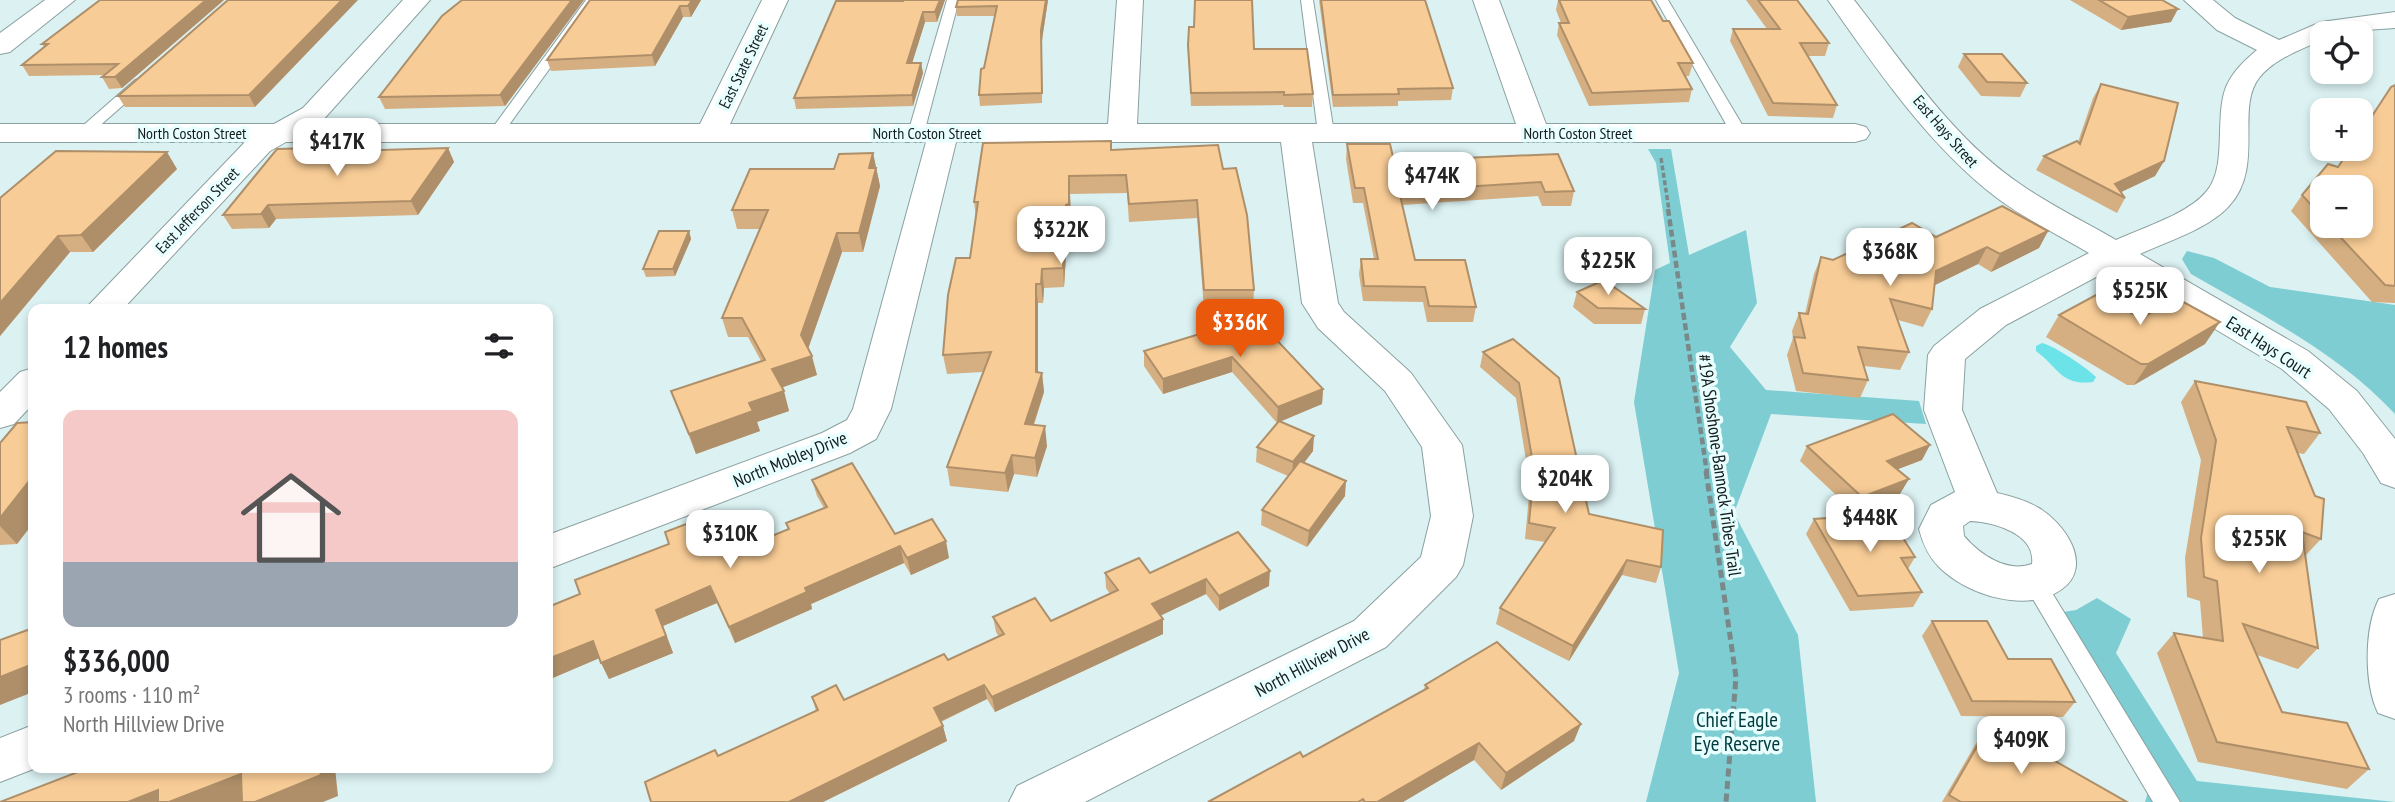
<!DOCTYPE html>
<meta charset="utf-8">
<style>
:root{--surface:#fff;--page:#f2f2f2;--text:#202124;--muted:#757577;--line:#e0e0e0;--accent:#ea580c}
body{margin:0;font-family:"PT Sans Narrow",sans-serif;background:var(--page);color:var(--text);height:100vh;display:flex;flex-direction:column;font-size:26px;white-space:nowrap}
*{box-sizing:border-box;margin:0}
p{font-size:23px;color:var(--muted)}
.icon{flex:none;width:38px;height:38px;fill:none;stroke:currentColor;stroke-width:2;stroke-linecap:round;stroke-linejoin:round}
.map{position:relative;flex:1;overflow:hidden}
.drawer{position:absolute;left:28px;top:304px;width:525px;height:469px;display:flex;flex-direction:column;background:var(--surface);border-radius:14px;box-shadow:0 4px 10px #0003}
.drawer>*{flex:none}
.controls{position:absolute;left:2310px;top:21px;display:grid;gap:14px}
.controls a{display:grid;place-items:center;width:63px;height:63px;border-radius:14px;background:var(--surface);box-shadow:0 4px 10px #0003;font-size:35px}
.price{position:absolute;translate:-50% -60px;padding:0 16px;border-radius:14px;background:#fff;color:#222;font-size:23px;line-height:46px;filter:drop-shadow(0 2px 4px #0008)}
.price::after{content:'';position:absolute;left:50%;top:42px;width:21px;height:16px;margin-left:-10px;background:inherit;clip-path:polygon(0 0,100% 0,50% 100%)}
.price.active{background:var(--accent);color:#fff}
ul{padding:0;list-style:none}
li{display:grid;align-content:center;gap:14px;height:371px;padding:0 35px}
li+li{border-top:2px solid var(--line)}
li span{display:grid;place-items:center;height:217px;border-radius:14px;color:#555}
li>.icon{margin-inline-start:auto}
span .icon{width:126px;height:126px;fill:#fffc;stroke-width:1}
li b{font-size:30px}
h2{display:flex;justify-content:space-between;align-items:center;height:84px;padding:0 35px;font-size:30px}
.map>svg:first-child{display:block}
</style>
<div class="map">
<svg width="2395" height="802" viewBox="0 0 2395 802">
<rect width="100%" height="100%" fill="#dbf1f2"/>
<g fill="#7ecdd2">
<path d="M1648 149H1671L1689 255 1746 230 1757 303 1730 347 1766 390 1919 401 1926 424 1771 414 1734 513 1798 635 1816 802H1646L1679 673 1634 402 1655 270 1670 263 1656 163Z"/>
<path d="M2187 251 2214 258 2270 287 2395 305V414C2339 353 2262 315 2191 274L2182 259Z"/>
<path d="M2097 598 2131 619 2116 653 2197 781 2395 802H2145L2152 779 2056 613 2076 610Z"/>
</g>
<path fill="#6ce3e9" d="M2042 343C2055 346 2087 368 2096 377L2093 382C2061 386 2059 368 2036 351V346Z"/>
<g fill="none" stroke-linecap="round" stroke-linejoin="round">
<defs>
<g id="service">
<path d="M586 0H599L501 136H491L488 133 491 130Z"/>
<path d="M947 0H959L924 133 916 138 908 133Z"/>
<path d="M1301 0H1313L1334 133 1326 138 1318 133Z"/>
<path d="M1656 0H1668L1747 133 1744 136H1734L1731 133Z"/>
<path d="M140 79 145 80V86L88 136H78L75 133 78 130 135 80Z"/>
<path d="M2035 575 2043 578 2180 802H2153L2024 584 2027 578Z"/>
</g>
<g id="minor">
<path d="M45 0H75L10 52 0 54V33Z"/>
<path d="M403 0H430L323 120 317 124H700L762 0H788L730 124H1108L1117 0H1143L1137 124H1516L1473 0H1499L1546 124H1855L1866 127 1870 133 1866 139 1855 142H1312L1338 303 1344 312 1411 373 1462 445 1473 516 1463 565 1456 577 1386 647 1085 802H1009L1017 786 1354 621 1421 557 1431 516 1422 447 1385 391 1318 328 1302 303 1281 142H956L891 409 876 439 850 453 548 569V535L822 433 847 420 853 409 926 142H286L270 151 122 310H84L245 142H0V124H274L303 108Z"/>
<path d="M1828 0H1854C1905 65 1953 140 2023 186 2052 206 2085 222 2116 240 2142 228 2188 214 2206 192 2228 168 2214 117 2226 87 2233 71 2244 61 2257 50L2217 30 2184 0H2213L2235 18 2279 40 2321 22 2395 12V28L2322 33V40C2300 50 2274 59 2259 78 2235 109 2265 167 2229 206 2208 229 2168 241 2140 254L2308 351 2357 391 2395 439V488L2381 483 2363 453 2329 409 2282 369 2113 268 2006 325 1965 359 1962 410 1997 493C2010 496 2025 500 2037 507 2063 521 2095 565 2062 589 2027 614 1967 595 1939 567 1928 556 1923 544 1919 529L1931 505 1955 492 1924 410 1928 355 1934 346 1980 309 2089 253C2059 235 2025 219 1997 198 1929 146 1877 70 1828 0ZM1970 521C1993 522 2036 533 2032 564 2007 573 1980 555 1964 536L1963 526Z"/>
<path d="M33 368V404L14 424 0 428V392L20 372Z"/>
<path d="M2395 594V719L2378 713C2364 684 2364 628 2379 599Z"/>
<path d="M33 725V768H36L0 782V738Z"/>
</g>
</defs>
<use href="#service" stroke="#8ba0a0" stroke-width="2"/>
<use href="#minor" stroke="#8ba0a0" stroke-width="2"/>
<path stroke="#798888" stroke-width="3.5" stroke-dasharray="5 2.5" stroke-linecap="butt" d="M1661 158 1669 210"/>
<path stroke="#798888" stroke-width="4.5" stroke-dasharray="7 3.5" stroke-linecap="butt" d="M1668 209 1707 473"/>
<path stroke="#798888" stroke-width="5" stroke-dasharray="8 4.5" stroke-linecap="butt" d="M1706 471 1736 677 1726 802"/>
<use href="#service" fill="#fff" fill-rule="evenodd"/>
<use href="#minor" fill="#fff" fill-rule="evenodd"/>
</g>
<g fill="#d5af81" fill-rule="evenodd">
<path d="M100 0H224L122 88 109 89 102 77 104 75 29 76 22 65 44 47 42 44Z"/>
<path d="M228 0 255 107H125L118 96Z"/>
<path d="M462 0H584L505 106 385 109 379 97Z"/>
<path d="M590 0H701L691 17H683L655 66 551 71 547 60Z"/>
<path d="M903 0H945L937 22H925L912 63H921L923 73 913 106 796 109 794 98Z"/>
<path d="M1048 0 1042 40V103L980 106 979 95 995 16H957L956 7Z"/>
<path d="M1319 0H1425L1453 88 1451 100 1398 101V106L1333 107Z"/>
<path d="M1558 0H1651L1663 21 1693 63 1689 76H1685L1692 89 1689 102 1589 106 1557 35 1559 23H1561L1556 10Z"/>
<path d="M1746 0H1797L1829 43 1825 56H1808L1837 105 1833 118 1768 116 1730 41 1733 29H1767Z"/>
<path d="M2070 0H2162L2171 22 2121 30Z"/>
<path d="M1188 45 1254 49 1313 94 1312 107H1283L1284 105 1191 106Z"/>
<path d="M1964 54 2027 83 2020 97 1981 96 1958 67Z"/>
<path d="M2101 84 2164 161 2155 176 2121 192 2125 198 2117 213 2036 170 2044 156 2078 142 2093 98Z"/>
<path d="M2395 85V303L2372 302 2291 211 2302 195 2338 167ZM2322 187 2361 226H2322Z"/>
<path d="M1347 144 1394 161 1558 154 1574 191 1571 206H1542L1538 196 1402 205 1415 260 1476 307 1473 322H1427L1423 302 1363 301 1359 274 1361 259H1374L1363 203H1353L1346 159Z"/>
<path d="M349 147 351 150 448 148 454 162 418 215 276 219 269 228 232 229 223 215Z"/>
<path d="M1112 150 1223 169 1254 290 1253 309H1204L1197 218 1129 222 1127 193 1070 194 1071 223H1068L1064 287 1044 288 1043 303H1038V372L1042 373 1044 392 1034 425 1047 446 1037 477 1014 474 1008 492 950 486 947 467 983 372 947 374 943 355 970 258 976 218 974 202Z"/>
<path d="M56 151 177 169 93 252H70L0 336Z"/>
<path d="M873 153 880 186 863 252H842L808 348 817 375 782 387 789 411 757 422 760 431 696 454 671 391 761 361 748 337H728L722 318 760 229H737L732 210Z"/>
<path d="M689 231 691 239 675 276 646 277 643 269Z"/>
<path d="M2048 231 2039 248 1991 272 1978 264 1934 285 1932 309 1923 327 1898 320 1909 352 1900 370 1864 366 1868 380 1860 398 1796 391 1787 355 1793 338 1792 331 1799 313 1805 314 1814 274 1821 257 1833 260 1936 237Z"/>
<path d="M1577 292 1645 309 1641 324H1594L1573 307Z"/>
<path d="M2059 315 2141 318 2205 344 2134 385H2127L2046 337Z"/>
<path d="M1255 317 1323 389 1322 404 1280 421 1313 451 1304 463 1345 496 1307 547 1261 525 1262 510 1288 476 1256 462 1257 447 1277 423 1232 372 1163 394 1144 366V351Z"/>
<path d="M1513 339 1589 514 1661 567 1656 583 1622 575 1569 661 1496 624 1500 608 1545 542 1525 539 1530 485 1516 398 1480 367 1483 352Z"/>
<path d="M2195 381 2320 433 2304 454 2297 453 2321 539 2305 556 2318 648 2298 669 2257 655 2282 712 2369 769 2347 789 2198 762 2157 653 2174 633 2203 638 2200 601 2187 597 2185 558 2201 460 2181 402Z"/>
<path d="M33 422V523L17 544 0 545V443Z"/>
<path d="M1807 446 1922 460 1898 469 1900 494 1854 512 1800 461Z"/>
<path d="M812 480 895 534 949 558 911 575 904 563 811 604 812 609 735 643 717 603 663 626 673 653 609 679 599 658 548 680V607L734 551 788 529 786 523 824 508 817 496Z"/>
<path d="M1814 519 1915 557 1908 569 1922 592 1913 607 1850 611 1806 534Z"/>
<path d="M1105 573H1150L1269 586 1219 611 1206 594 1160 616 1163 634 995 712 987 699 941 722 947 741 823 802H651L718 756 816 711 812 697 844 700 948 660 999 637 996 632 993 617 1051 621 1110 594 1106 588Z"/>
<path d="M1932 621 2008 659 2075 702 2063 717 1961 716 1922 636Z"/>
<path d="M1425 685 1574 741 1501 790 1474 760 1403 802H1208L1303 757 1424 691Z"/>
<path d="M1990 724 2127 802H1942L1975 745Z"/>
</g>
<g fill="#ae8f69">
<path d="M206 0H224L122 88 115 77Z"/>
<path d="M342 0H358L255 107 249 95Z"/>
<path d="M572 0H584L505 106 500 95Z"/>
<path d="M692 0H701L691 17 688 6Z"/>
<path d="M940 0H945L937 22 935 12Z"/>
<path d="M1046 0H1048L1042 40V103L1041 30Z"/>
<path d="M680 6 683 17 655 66 652 55Z"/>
<path d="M2178 9 2171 22 2121 30 2128 17Z"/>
<path d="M923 12 925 22 909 73 907 63Z"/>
<path d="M921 63 923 73 913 106 912 95Z"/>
<path d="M448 148 454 162 418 215 411 201Z"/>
<path d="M167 152 177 169 93 252 81 235Z"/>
<path d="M873 153 880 186 863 252 859 233 869 168Z"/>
<path d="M2164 161 2155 176 2117 194 2115 184Z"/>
<path d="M1069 176 1070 194 1071 223 1069 204Z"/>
<path d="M268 205 276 219 269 228 261 214Z"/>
<path d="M1066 205 1068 223 1064 287 1063 268Z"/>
<path d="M689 231 691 239 675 276 673 269Z"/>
<path d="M2048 231 2039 248 1991 272 2000 254Z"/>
<path d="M837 233 842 252 806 355 801 335Z"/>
<path d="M58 236 70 252 0 336V303Z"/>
<path d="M1987 247 1978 264 1927 289 1936 271Z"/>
<path d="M1042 269 1044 288 1043 303 1041 284Z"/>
<path d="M1036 284 1038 303V386L1042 373 1044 392 1027 444 1025 424 1036 372Z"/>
<path d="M2220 322 2205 344 2134 385 2148 364Z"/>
<path d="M812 356 817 375 778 389 772 369Z"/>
<path d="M1232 357V372L1163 394V379Z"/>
<path d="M1323 389 1322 404 1277 423 1278 407Z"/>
<path d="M784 391 789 411 757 422 760 431 696 454 689 434 749 403Z"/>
<path d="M1045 426 1047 446 1037 477 1035 458Z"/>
<path d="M1314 436 1313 451 1292 478 1293 462Z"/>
<path d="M1930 445 1922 460 1880 476 1887 461Z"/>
<path d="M1012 455 1014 474 1008 492 1005 473Z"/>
<path d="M33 476V523L17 544 0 526V518Z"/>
<path d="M1909 479 1900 494 1854 512 1862 497Z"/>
<path d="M1346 481 1345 496 1307 547 1309 531Z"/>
<path d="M946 541 949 558 911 575 907 558Z"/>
<path d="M900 546 904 563 811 604 812 609 735 643 729 627 805 588Z"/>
<path d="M1627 560 1622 575 1569 661 1573 646Z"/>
<path d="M1270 571 1269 586 1219 611V596Z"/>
<path d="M1206 579V594L1153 619 1152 604Z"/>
<path d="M710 586 717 603 663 626 673 653 609 679 601 663 656 610Z"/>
<path d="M1163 619V634L995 712 992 697Z"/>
<path d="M593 641 602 657 548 680V659Z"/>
<path d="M33 664V692L0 705V677Z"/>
<path d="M984 685 987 699 937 723 934 708Z"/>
<path d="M1581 724 1574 741 1501 790 1506 773Z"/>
<path d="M943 726 947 741 823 802H789Z"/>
<path d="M1479 743 1474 760 1403 802H1377Z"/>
<path d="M320 768H335L338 796 323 802H255Z"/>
<path d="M241 774 260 795 242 802H128L158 790Z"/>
</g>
<g fill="#f8cc96" stroke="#ae8f69" stroke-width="2">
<path d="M100 0H206L115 77H102L118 64 22 65 48 44H42Z"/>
<path d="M228 0H342L249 95 118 96Z"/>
<path d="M462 0H572L500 95 379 97 442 16Z"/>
<path d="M590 0H692L688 6H680L652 55 547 60Z"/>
<path d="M903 0H940L935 12H923L907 63H921L912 95 794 98 836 1H903Z"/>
<path d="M958 0H1046L1041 30 1042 93 979 95 981 69 984 68 997 6 956 7Z"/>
<path d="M1195 0H1252L1254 49H1307L1313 94 1284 95V92L1191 93 1188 45 1189 27H1194Z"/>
<path d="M1321 0H1425L1453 88 1398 89 1399 94 1333 95Z"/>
<path d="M1559 0H1651L1663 21H1669L1693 63H1678L1692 89 1592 93 1559 23H1569Z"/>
<path d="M1758 0H1797L1829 43H1800L1837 105 1773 103 1733 29H1780Z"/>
<path d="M2099 0H2162L2178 9 2128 17Z"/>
<path d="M1964 54H2002L2027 83 1987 82Z"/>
<path d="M2101 84 2178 103 2164 161 2115 184 2125 198 2044 156 2077 141 2080 144Z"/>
<path d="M2395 85V286L2385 285 2330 226H2361V187H2322V217L2302 195 2328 164 2338 167 2350 149H2361V133L2391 87Z"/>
<path d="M1111 141V150L1218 145 1223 169 1236 168 1247 215 1254 290H1204L1197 200 1129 204 1126 175 1069 176V204L1066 205 1063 268 1042 269 1041 284H1036V372L1042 373 1025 424 1045 426 1035 458 1012 455 1005 473 947 467 991 352 943 355 948 295 956 258H970L978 202H974L983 143Z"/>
<path d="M1347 144H1390L1394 161 1558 154 1574 191 1545 192 1541 182 1399 191 1415 260H1465L1476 307 1429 306 1425 287 1364 286 1361 259H1378L1364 188H1355Z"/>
<path d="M349 147 346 151 448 148 411 201 268 205 261 214 223 215 277 149Z"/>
<path d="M56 151 167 152 81 235 58 236 0 303V198Z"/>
<path d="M873 153 869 168H876L859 233H837L801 335 812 356 772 369 784 391 749 403 753 411 689 434 671 391 765 360 742 318H722L768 210H732L750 169H834L839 154Z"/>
<path d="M2002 206 2048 231 2000 254 1987 247 1936 271 1932 309 1890 299 1909 352 1858 347 1868 380 1803 373 1794 337 1805 338 1799 313 1808 314 1821 257 1833 260 1912 223 1936 237Z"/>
<path d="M659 231H689L673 269H643Z"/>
<path d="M1604 280 1645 309 1598 308 1577 292Z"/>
<path d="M2098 294 2141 318 2176 298 2220 322 2148 364H2141L2059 315Z"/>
<path d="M1255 317 1323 389 1278 407 1232 357 1163 379 1144 351Z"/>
<path d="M1513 339 1559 378 1589 514 1663 530 1661 567 1627 560 1573 646 1500 608 1555 528 1529 523 1534 469 1519 383 1483 352Z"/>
<path d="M2195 381 2306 402 2320 433 2287 427 2315 496 2324 499 2321 539 2302 532 2318 648 2243 624 2282 712 2347 723 2369 769 2217 742 2174 633 2223 641 2217 581 2204 577 2201 538 2216 440Z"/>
<path d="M1893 414 1930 445 1887 461 1909 479 1862 497 1807 446Z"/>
<path d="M1279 421 1314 436 1293 462 1257 447Z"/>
<path d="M33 422V476L0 518V443L17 423Z"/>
<path d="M1300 461 1346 481 1309 531 1262 510Z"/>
<path d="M852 463 895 534 932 519 946 541 907 558 900 546 805 588 807 592 729 627 710 586 656 610 666 636 601 663 593 641 548 659V607L580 594 575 580 669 544 665 532 718 512 734 551 789 529 786 523 827 507 812 480Z"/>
<path d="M1888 514 1915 557 1901 558 1922 592 1858 596 1814 519Z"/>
<path d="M1238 532 1270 571 1219 596 1206 579 1152 604 1163 619 992 697 984 685 934 708 943 726 789 802H651L645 782 715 750 718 756 818 710 812 697 836 685 844 700 944 654 948 660 1004 634 993 617 1035 598 1051 621 1118 590 1105 573 1139 558 1150 573Z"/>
<path d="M1932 621H1987L2008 659H2051L2075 702 1972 701Z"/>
<path d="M33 628V664L0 677V640Z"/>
<path d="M1497 642 1581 724 1506 773 1479 743 1377 802H1365L1363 799 1358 802H1208L1300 752 1303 757 1428 688 1425 685Z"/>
<path d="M1990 724 2127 802H1961L1949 795Z"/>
<path d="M88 768H320L321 775 255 802H242L241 774 169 802H158V790L128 802H0Z"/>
</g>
<g text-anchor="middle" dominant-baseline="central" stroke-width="7" stroke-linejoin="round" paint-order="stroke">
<g font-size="16" fill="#141c1c" stroke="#e8feff">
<text transform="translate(743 66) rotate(-64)">East State Street</text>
<text transform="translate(1946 131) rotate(49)">East Hays Street</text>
<text x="192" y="133">North Coston Street</text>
<text x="927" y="133">North Coston Street</text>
<text x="1578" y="133">North Coston Street</text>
<text transform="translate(197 210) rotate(-46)">East Jefferson Street</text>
</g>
<g font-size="18" fill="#141c1c" stroke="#e8feff">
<text transform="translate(2269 347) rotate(33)">East Hays Court</text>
<text transform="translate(790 459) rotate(-22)">North Mobley Drive</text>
<text transform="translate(1720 465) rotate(82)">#19A Shoshone-Bannock Tribes Trail</text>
<text transform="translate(1312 662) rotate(-28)">North Hillview Drive</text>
</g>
<g font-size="21" fill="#003a3d" stroke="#e8feff">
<text x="1737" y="719">Chief Eagle<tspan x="1737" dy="24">Eye Reserve</tspan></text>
</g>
</g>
</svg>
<div class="controls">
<a><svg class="icon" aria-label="locate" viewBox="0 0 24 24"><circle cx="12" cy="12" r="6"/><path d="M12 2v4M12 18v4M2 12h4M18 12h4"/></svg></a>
<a>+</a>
<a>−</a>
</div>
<b class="price" style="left:337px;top:178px">$417K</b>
<b class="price" style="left:1432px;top:212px">$474K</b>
<b class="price" style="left:1061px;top:266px">$322K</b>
<b class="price" style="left:1890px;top:288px">$368K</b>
<b class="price" style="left:1608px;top:297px">$225K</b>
<b class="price" style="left:2140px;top:327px">$525K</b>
<b class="price active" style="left:1240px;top:359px">$336K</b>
<b class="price" style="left:1565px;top:515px">$204K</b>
<b class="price" style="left:1870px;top:554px">$448K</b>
<b class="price" style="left:730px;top:570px">$310K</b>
<b class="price" style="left:2259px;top:575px">$255K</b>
<b class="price" style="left:2021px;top:776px">$409K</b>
<section class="drawer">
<h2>12 homes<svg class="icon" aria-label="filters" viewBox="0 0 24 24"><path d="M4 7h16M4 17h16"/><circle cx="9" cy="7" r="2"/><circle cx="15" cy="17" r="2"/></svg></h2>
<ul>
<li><span style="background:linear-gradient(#f6c9c9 70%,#9aa5b1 0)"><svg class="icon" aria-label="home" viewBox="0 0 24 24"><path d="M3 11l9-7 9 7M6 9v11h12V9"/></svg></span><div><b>$336,000</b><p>3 rooms · 110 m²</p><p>North Hillview Drive</p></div></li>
</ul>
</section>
</div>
